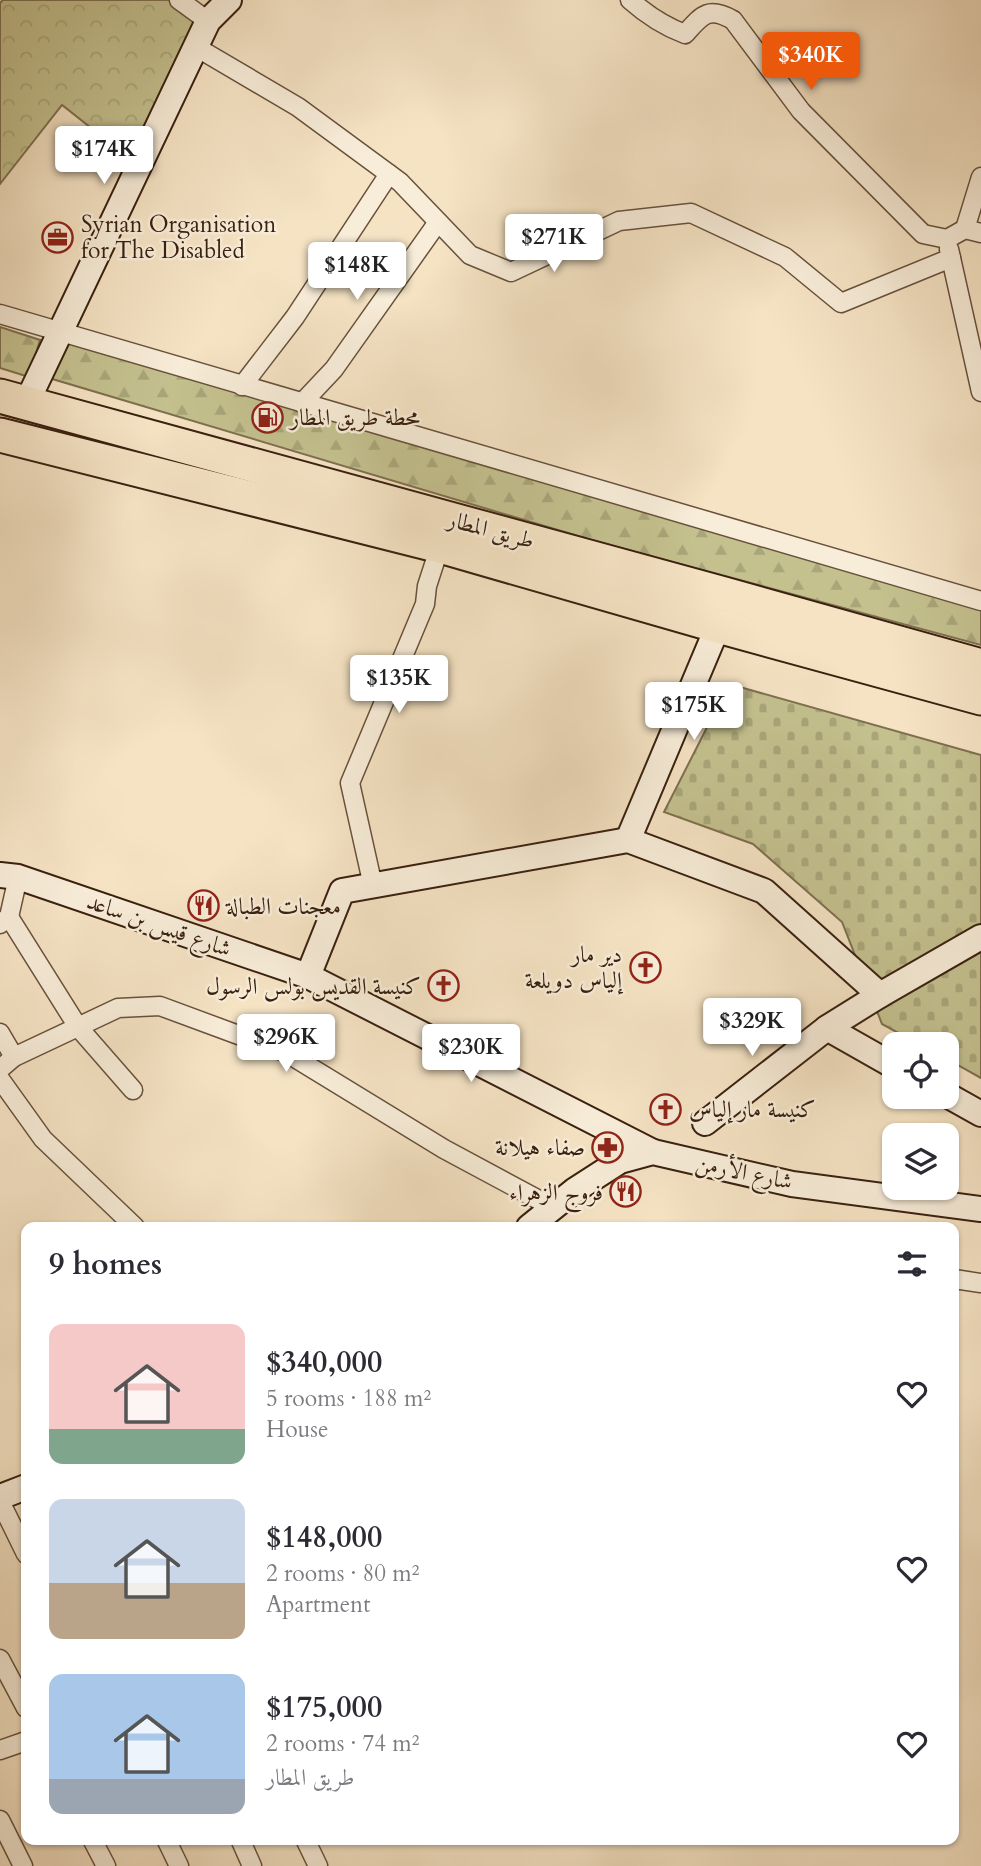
<!DOCTYPE html>
<meta charset="utf-8">
<style>
:root{--surface:#fff;--page:#f7f7f7;--text:#2b2b33;--muted:#7c7c81;--accent:#ea580c}
body{margin:0;font-family:Cardo,Amiri,serif;background:var(--page);color:var(--text);height:100vh;display:flex;flex-direction:column;font-size:26px;white-space:nowrap}
*{box-sizing:border-box;margin:0}
p{font-size:23px;color:var(--muted)}
.icon{flex:none;width:38px;height:38px;fill:none;stroke:currentColor;stroke-width:2;stroke-linecap:round;stroke-linejoin:round}
.map{position:relative;flex:1;overflow:hidden}
.panel{position:absolute;left:21px;top:1222px;width:938px;height:623px;display:flex;flex-direction:column;background:var(--surface);border-radius:14px;box-shadow:0 2px 5px #0004}
.panel>*{flex:none}
.fabs{position:absolute;left:882px;top:1032px;display:grid;gap:14px}
.fabs a{display:grid;place-items:center;width:77px;height:77px;border-radius:14px;background:var(--surface);box-shadow:0 2px 5px #0004;font-size:35px}
.price{position:absolute;translate:-50% -60px;padding:0 16px;border-radius:7px;background:#fff;color:#222;font-size:23px;line-height:46px;filter:drop-shadow(0 2px 4px #0008)}
.price::after{content:'';position:absolute;left:50%;top:42px;width:21px;height:16px;margin-left:-10px;background:inherit;clip-path:polygon(0 0,100% 0,50% 100%)}
.price.selected{background:var(--accent);color:#fff}
ul{padding:0;list-style:none}
li{display:flex;align-items:center;gap:21px;height:175px;padding:0 28px}
li span{display:grid;place-items:center;flex:none;width:196px;height:140px;border-radius:14px;color:#555}
li>.icon{margin-inline-start:auto}
span .icon{width:84px;height:84px;fill:#fffc;stroke-width:1}
li b{font-size:30px}
h2{display:flex;justify-content:space-between;align-items:center;height:84px;padding:0 28px;font-size:30px}
.map>svg:first-child{display:block}
</style>
<div class="map">
<svg width="981" height="1866" viewBox="0 0 981 1866">
<defs>
<pattern id="forest-firs" width="22" height="20" patternUnits="userSpaceOnUse" patternTransform="scale(1.75)"><rect width="22" height="20" fill="#c4c18f"/><path d="M5 1l3.5 6h-7zM16 11l3.5 6h-7z" fill="#a9a67a"/></pattern>
<pattern id="cemetery-stones" width="16" height="16" patternUnits="userSpaceOnUse" patternTransform="scale(1.75)"><rect width="16" height="16" fill="#c4c18f"/><path d="M2 7V4a2 2 0 0 1 4 0v3zM10 15v-3a2 2 0 0 1 4 0v3z" fill="#a9a67a"/></pattern>
<pattern id="park-crowns" width="20" height="18" patternUnits="userSpaceOnUse" patternTransform="scale(1.75)"><rect width="20" height="18" fill="#c4c18f"/><path d="M2 6a3 3 0 1 1 6 0M12 15a3 3 0 1 1 6 0" fill="none" stroke="#a9a67a"/></pattern>
</defs>
<rect width="100%" height="100%" fill="#f5e3c4"/>
<filter id="stains"><feTurbulence type="fractalNoise" baseFrequency=".00286" numOctaves="4"/><feColorMatrix values="0 0 0 0 .2 0 0 0 0 .09 0 0 0 0 .02 0 0 0 .5 -.17"/></filter>
<radialGradient id="worn" r=".72"><stop offset=".6" stop-color="#630" stop-opacity="0"/><stop offset="1" stop-color="#630" stop-opacity=".3"/></radialGradient>
<g fill="url(#forest-firs)" stroke="#7e704f" stroke-width="2">
<path d="M0 327 40 340 29 377 0 368Z"/>
<path d="M59 332 981 601V645L588 539 39 375Z"/>
</g>
<path fill="url(#cemetery-stones)" stroke="#7e704f" stroke-width="2" d="M729 684 981 755V1078L947 1059V1045H920L882 1024 842 922 753 844 664 812Z"/>
<path fill="url(#park-crowns)" stroke="#7e704f" stroke-width="2" d="M3 0H179L208 21 139 166 62 105 0 184V3Z"/>
<g fill="none" stroke-linecap="round" stroke-linejoin="round">
<defs>
<g id="street">
<path d="M179 0 208 21"/>
<path d="M630 0C647 15 663 26 685 34 702 15 708 6 733 20L801 111 923 234 947 239 965 229 981 233"/>
<path d="M196 47 298 107 400 182 470 255 511 272 619 221 691 213 785 257 841 303 951 258"/>
<path d="M965 229 981 177"/>
<path d="M949 249 981 392"/>
<path d="M0 314 981 601"/>
<path d="M242 386 295 317 389 174"/>
<path d="M302 403 334 369 438 222"/>
<path d="M373 886 350 783 425 604 427 586 440 546"/>
<path d="M9 917 78 1027 133 1090"/>
<path d="M0 924 9 917 18 877"/>
<path d="M0 1033 14 1057"/>
<path d="M0 1069 14 1057 118 1008 160 1006 287 1053 444 1149 552 1207"/>
<path d="M0 1079 43 1139 135 1227"/>
<path d="M954 1279 981 1283"/>
<path d="M0 1501 26 1554"/>
<path d="M0 1659 26 1708"/>
<path d="M0 1750 26 1741"/>
<path d="M0 1820 23 1866"/>
<path d="M92 1839 106 1866"/>
<path d="M166 1839 179 1866"/>
<path d="M240 1839 252 1866"/>
<path d="M305 1839 318 1866"/>
</g>
<g id="secondary">
<path d="M26 404 208 21 229 0"/>
<path d="M628 840 718 626"/>
<path d="M0 875 18 877 308 976 653 1152"/>
<path d="M308 976 342 891 628 840 764 891 880 995 827 1028 894 1066"/>
<path d="M880 995 981 937"/>
<path d="M947 1095 981 1114"/>
<path d="M705 1123 827 1028"/>
<path d="M529 1227 575 1190 620 1161 653 1152 792 1184 981 1209"/>
<path d="M0 1497 26 1487"/>
</g>
<g id="highway">
<path d="M0 396 724 594 981 666"/>
<path d="M0 435 440 546 718 626 981 698"/>
</g>
</defs>
<use href="#street" stroke="#68513c" stroke-width="21"/>
<use href="#secondary" stroke="#39200f" stroke-width="28"/>
<use href="#highway" stroke="#39200f" stroke-width="37"/>
<use href="#street" stroke="#f8edd9" stroke-width="18"/>
<use href="#secondary" stroke="#f8edd9" stroke-width="24"/>
<use href="#highway" stroke="#f5e3c4" stroke-width="33"/>
</g>
<defs>
<symbol id="office-ring" viewBox="-11 -11 22 22"><circle r="9.5" fill="#f8edd9" stroke="#8f2418" stroke-width="1.5"/><path d="M-6-3h4V-5.5h4V-3h4V5H-6ZM-1-4.5V-3h2v-1.5ZM-6 0V1H6V0Z" fill="#8f2418"/></symbol>
<symbol id="fuel-ring" viewBox="-11 -11 22 22"><circle r="9.5" fill="#f8edd9" stroke="#8f2418" stroke-width="1.5"/><path d="M-5.5-6h7V0h2V4h1.3V-2.5L3-4.5l.8-.8L6-3V5H2.5V1h-1V6h-7ZM-4.2-4.7v3.2H.2V-4.7Z" fill="#8f2418"/></symbol>
<symbol id="restaurant-ring" viewBox="-11 -11 22 22"><circle r="9.5" fill="#f8edd9" stroke="#8f2418" stroke-width="1.5"/><path d="M-5-6h1v4h1v-4h1v4h1v-4h1v5L-1.5 .5V6h-2V.5L-5-1ZM5-6V6H3V1.5H1.5Q1.5-4 5-6Z" fill="#8f2418"/></symbol>
<symbol id="church-ring" viewBox="-11 -11 22 22"><circle r="9.5" fill="#f8edd9" stroke="#8f2418" stroke-width="1.5"/><path d="M-1.2-6h2.4v3.5h3.3v2.4h-3.3V6h-2.4V-.1h-3.3v-2.4h3.3Z" fill="#8f2418"/></symbol>
<symbol id="pharmacy-ring" viewBox="-11 -11 22 22"><circle r="9.5" fill="#f8edd9" stroke="#8f2418" stroke-width="1.5"/><path d="M-2-6h4v4h4v4h-4v4h-4v-4h-4v-4h4Z" fill="#8f2418"/></symbol>
</defs>
<g fill-rule="evenodd">
<use href="#office-ring" x="40" y="220" width="35" height="35"/>
<use href="#fuel-ring" x="250" y="400" width="35" height="35"/>
<use href="#restaurant-ring" x="186" y="888" width="35" height="35"/>
<use href="#church-ring" x="628" y="950" width="35" height="35"/>
<use href="#church-ring" x="426" y="968" width="35" height="35"/>
<use href="#church-ring" x="648" y="1092" width="35" height="35"/>
<use href="#pharmacy-ring" x="590" y="1130" width="35" height="35"/>
<use href="#restaurant-ring" x="608" y="1174" width="35" height="35"/>
</g>
<g text-anchor="middle" dominant-baseline="central" stroke-width="5" stroke-linejoin="round" paint-order="stroke">
<g font-size="23" fill="#39200f" stroke="#f8edd9" text-anchor="start">
<text x="81" y="224">Syrian Organisation<tspan x="81" dy="26">for The Disabled</tspan></text>
<text x="290" y="417">محطة طريق المطار</text>
<text x="226" y="906">معجنات الطبالة</text>
<text x="622" y="954" text-anchor="end">دير مار<tspan x="622" dy="26">إلياس دويلعة</tspan></text>
<text x="421" y="986" text-anchor="end">كنيسة القديس بولس الرسول</text>
<text x="689" y="1109">كنيسة مار إلياس</text>
<text x="585" y="1147" text-anchor="end">صفاء هيلانة</text>
<text x="603" y="1192" text-anchor="end">فروج الزهراء</text>
</g>
<g font-size="23" fill="#39200f" stroke="#f8edd9">
<text transform="translate(491 530) rotate(15)">طريق المطار</text>
<text transform="translate(159 925) rotate(19)">شارع قيس بن ساعد</text>
<text transform="translate(744 1172) rotate(12)">شارع الأرمن</text>
</g>
</g>
<rect width="100%" height="100%" filter="url(#stains)"/>
<rect width="100%" height="100%" fill="url(#worn)"/>
</svg>
<div class="fabs">
<a><svg class="icon" aria-label="locate" viewBox="0 0 24 24"><circle cx="12" cy="12" r="6"/><path d="M12 2v4M12 18v4M2 12h4M18 12h4"/></svg></a>
<a><svg class="icon" aria-label="layers" viewBox="0 0 24 24"><path d="M12 4l9 5-9 5-9-5zM3 14l9 5 9-5"/></svg></a>
</div>
<b class="price selected" style="left:811px;top:92px">$340K</b>
<b class="price" style="left:104px;top:186px">$174K</b>
<b class="price" style="left:554px;top:274px">$271K</b>
<b class="price" style="left:357px;top:302px">$148K</b>
<b class="price" style="left:399px;top:715px">$135K</b>
<b class="price" style="left:694px;top:742px">$175K</b>
<b class="price" style="left:752px;top:1058px">$329K</b>
<b class="price" style="left:286px;top:1074px">$296K</b>
<b class="price" style="left:471px;top:1084px">$230K</b>
<section class="panel">
<h2>9 homes<svg class="icon" aria-label="filters" viewBox="0 0 24 24"><path d="M4 7h16M4 17h16"/><circle cx="9" cy="7" r="2"/><circle cx="15" cy="17" r="2"/></svg></h2>
<ul>
<li><span style="background:linear-gradient(#f6c9c9 75%,#7fa58c 0)"><svg class="icon" aria-label="home" viewBox="0 0 24 24"><path d="M3 11l9-7 9 7M6 9v11h12V9"/></svg></span><div><b>$340,000</b><p>5 rooms · 188 m²</p><p>House</p></div><svg class="icon" aria-label="heart" viewBox="0 0 24 24"><path d="M12 20l-8-8c-3-5 5-10 8-4 3-6 11-1 8 4z"/></svg></li>
<li><span style="background:linear-gradient(#c9d6e8 60%,#b9a48a 0)"><svg class="icon" aria-label="home" viewBox="0 0 24 24"><path d="M3 11l9-7 9 7M6 9v11h12V9"/></svg></span><div><b>$148,000</b><p>2 rooms · 80 m²</p><p>Apartment</p></div><svg class="icon" aria-label="heart" viewBox="0 0 24 24"><path d="M12 20l-8-8c-3-5 5-10 8-4 3-6 11-1 8 4z"/></svg></li>
<li><span style="background:linear-gradient(#a9c7e8 75%,#9aa5b1 0)"><svg class="icon" aria-label="home" viewBox="0 0 24 24"><path d="M3 11l9-7 9 7M6 9v11h12V9"/></svg></span><div><b>$175,000</b><p>2 rooms · 74 m²</p><p>طريق المطار</p></div><svg class="icon" aria-label="heart" viewBox="0 0 24 24"><path d="M12 20l-8-8c-3-5 5-10 8-4 3-6 11-1 8 4z"/></svg></li>
</ul>
</section>
</div>
